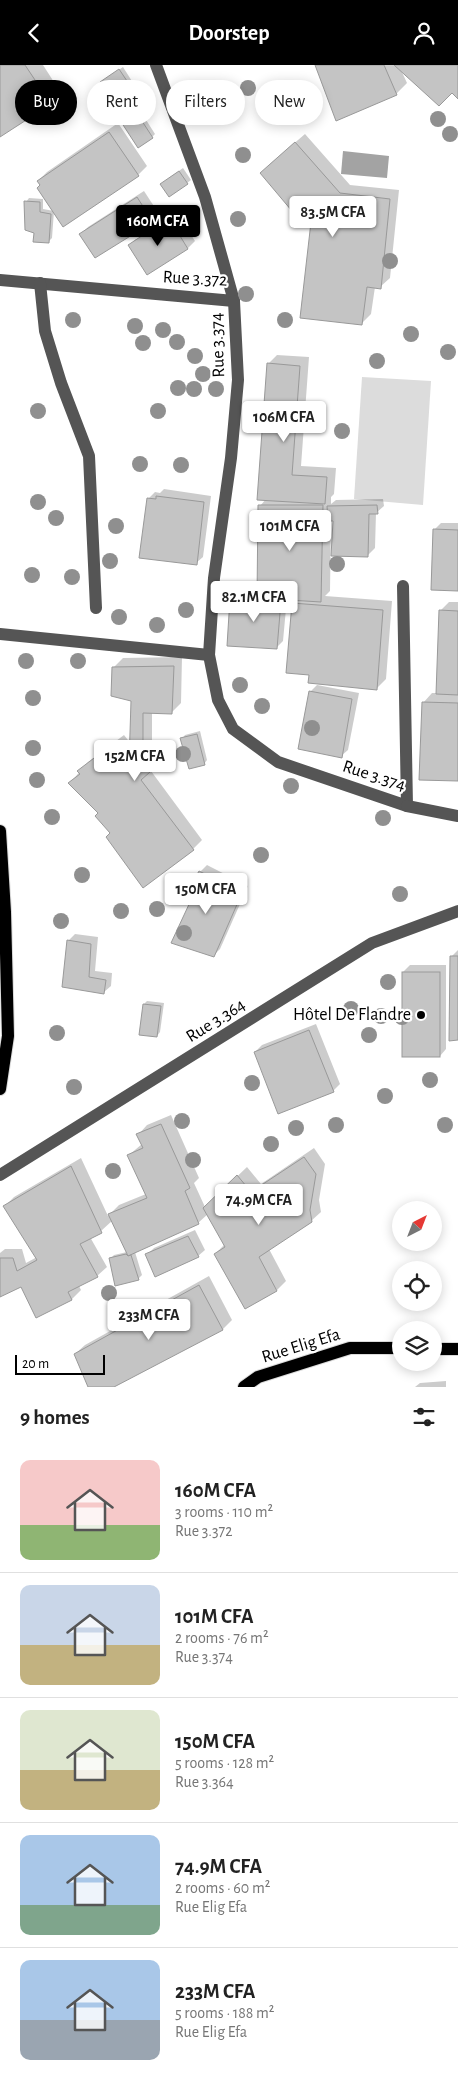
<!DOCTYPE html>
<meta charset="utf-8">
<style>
:root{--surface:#fff;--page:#f6f6f6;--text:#222;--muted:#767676;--line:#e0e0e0;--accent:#000}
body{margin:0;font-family:"Alegreya Sans",sans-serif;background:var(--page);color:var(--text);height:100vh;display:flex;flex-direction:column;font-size:19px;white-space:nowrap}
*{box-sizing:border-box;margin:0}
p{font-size:16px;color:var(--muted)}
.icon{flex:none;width:28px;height:28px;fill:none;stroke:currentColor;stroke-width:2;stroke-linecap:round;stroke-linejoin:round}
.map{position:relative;height:1322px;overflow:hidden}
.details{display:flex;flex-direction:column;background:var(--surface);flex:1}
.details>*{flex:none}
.guide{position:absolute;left:15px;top:15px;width:429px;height:45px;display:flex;gap:10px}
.needle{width:32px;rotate:42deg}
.controls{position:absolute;left:392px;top:1136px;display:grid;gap:10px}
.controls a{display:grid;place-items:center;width:50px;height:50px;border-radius:50%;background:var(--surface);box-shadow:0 2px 12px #0003;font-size:25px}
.scale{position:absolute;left:15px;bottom:12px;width:90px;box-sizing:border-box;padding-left:5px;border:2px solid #000;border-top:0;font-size:14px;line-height:18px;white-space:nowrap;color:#000;-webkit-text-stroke:4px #fff;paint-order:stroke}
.price{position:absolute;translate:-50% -42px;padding:0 11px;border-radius:5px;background:#fff;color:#222;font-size:16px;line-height:32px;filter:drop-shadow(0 1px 2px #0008)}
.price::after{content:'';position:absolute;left:50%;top:30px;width:15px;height:11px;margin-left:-8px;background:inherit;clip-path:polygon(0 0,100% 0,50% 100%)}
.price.selected{background:var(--accent);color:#fff}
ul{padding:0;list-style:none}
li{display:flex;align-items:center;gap:15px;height:125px;padding:0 20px}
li+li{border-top:1px solid var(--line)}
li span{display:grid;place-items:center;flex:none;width:140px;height:100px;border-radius:10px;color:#555}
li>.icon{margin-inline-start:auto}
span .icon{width:60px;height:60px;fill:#fffc;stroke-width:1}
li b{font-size:21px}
h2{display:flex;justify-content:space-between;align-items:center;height:60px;padding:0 20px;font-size:21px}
.tag{padding:0 18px;border-radius:22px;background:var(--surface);box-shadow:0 2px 12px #0003;font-size:18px;line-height:45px}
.tag.selected{background:var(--accent);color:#fff}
header{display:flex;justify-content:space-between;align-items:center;height:65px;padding:0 20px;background:var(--accent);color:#fff;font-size:22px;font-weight:600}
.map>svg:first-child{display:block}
</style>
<header><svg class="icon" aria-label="back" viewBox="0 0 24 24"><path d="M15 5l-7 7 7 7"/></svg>Doorstep<svg class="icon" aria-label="person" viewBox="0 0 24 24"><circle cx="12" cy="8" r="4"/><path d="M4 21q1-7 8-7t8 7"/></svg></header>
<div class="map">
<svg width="458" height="1322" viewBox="0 0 458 1322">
<rect width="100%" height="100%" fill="#fff"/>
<path fill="#dcdcdc" d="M362 312 431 316 423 440 354 434Z"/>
<path fill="#a3a3a3" d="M343 86 389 91 387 113 341 109Z"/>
<g fill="#0003">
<path d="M0 0H43L61 28 50 38 0 71Z"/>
<path d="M316 0H458V32L452 26 401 5 407 18 396 29Z"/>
<path d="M123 2 135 21 132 24 101 17Z"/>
<path d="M137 31 147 46 143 50 155 69 152 72 119 43Z"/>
<path d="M118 58 147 101 138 110 54 146 52 173 48 177 35 167 26 137 29 133 43 134V144L54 146 38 116 47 107Z"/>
<path d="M305 69 350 120 399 125 390 213 380 222H375L371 249 362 258 313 156 270 99Z"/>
<path d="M183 103 191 115 187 118 161 119Z"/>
<path d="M144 126 159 149 152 156 81 169 88 162Z"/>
<path d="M176 147 195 176 188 183 148 208 130 180 136 174V176L175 151 174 149Z"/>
<path d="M277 290 309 292 301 401 336 403 334 429 331 432V439L336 435 383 434 384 441 376 448 375 483 368 490 334 455H331L330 526 325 531 392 536 386 614 377 623 310 609 293 539 298 534 287 533 283 576 276 583 231 534 238 527 245 528 246 533 253 526H258L260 441 266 434 268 299Z"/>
<path d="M164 424 211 431 203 492 196 498 148 434 155 427 160 428Z"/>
<path d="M441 458H458V525L434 465Z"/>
<path d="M449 537H458V715L423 638 432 628H437L440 546Z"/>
<path d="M182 592 181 638 172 647H152V687L159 697 151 706 202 775 193 784 112 768 100 748 70 718 88 697 124 670 131 679 132 635 113 603 123 593Z"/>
<path d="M317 620 359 628 348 685 341 691 310 627Z"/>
<path d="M200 666 207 695 204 699 182 674 185 670Z"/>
<path d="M207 800 248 821 220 884 213 891 193 834 200 807Z"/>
<path d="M75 869 98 872 95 906 112 908 111 921 104 927 63 921 68 876Z"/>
<path d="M458 885V974L451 892Z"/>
<path d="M410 900H446V984L440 991 403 907Z"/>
<path d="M147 936 164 938 160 967 157 971 144 939Z"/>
<path d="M316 959 340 1019 333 1026 255 987 262 980Z"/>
<path d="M171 1050 199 1113 194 1118 205 1142 247 1102 261 1119 314 1083 325 1099 319 1135 321 1147 311 1156 269 1184 286 1216 277 1225 215 1189 225 1179 208 1149 198 1158 135 1187 142 1210 138 1214 111 1193 114 1190 127 1187 113 1155 101 1166 90 1172 107 1202 97 1211 79 1221 81 1225 72 1234 37 1251 22 1220 0 1228V1188L5 1184H22L26 1198 37 1192 5 1141 14 1132 81 1093 108 1151 119 1140 146 1129 129 1090 142 1079 138 1070 147 1060Z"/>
<path d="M195 1165 205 1185 198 1191 147 1190 154 1183Z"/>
<path d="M209 1211 232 1255 223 1264 112 1322H89L75 1289 85 1280Z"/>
<path d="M446 1316V1322H415L420 1318Z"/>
</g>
<g fill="#c4c4c4" stroke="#999">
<path d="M0 0H25L51 39 0 72Z"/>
<path d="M315 0H384L397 30 336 56Z"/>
<path d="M394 0H458V34L452 28 439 41Z"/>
<path d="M119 4 133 25 113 37 100 17Z"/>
<path d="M133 34 145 51 140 53 153 73 138 83 114 46Z"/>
<path d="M109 67 139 111 63 162 37 123 40 120 37 116Z"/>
<path d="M295 77 340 128 390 134 381 224 367 222 362 260 300 253 311 157 297 152 260 108Z"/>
<path d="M179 106 188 119 169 132 160 119Z"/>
<path d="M137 132 153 157 95 193 79 169Z"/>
<path d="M24 136 40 137V147L51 149 49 178 33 177 34 168 25 165Z"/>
<path d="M169 153 188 184 147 210 128 180Z"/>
<path d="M267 298 300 301 292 410 327 412 325 439 257 435Z"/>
<path d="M156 431 204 437 197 500 139 493 147 433 156 434Z"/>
<path d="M258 440H323L321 537 257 533Z"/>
<path d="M377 440 378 449H369L368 492 331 491 333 456H328L327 441Z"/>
<path d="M433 464 458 465V526L431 525Z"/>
<path d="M245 532 281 536 277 584 227 581 230 533 239 535V538L244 539Z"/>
<path d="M292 538 383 545 377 625 308 618 309 610 286 608Z"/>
<path d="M439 545 458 546V630L436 629Z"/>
<path d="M174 601 172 649 143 648V697L150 707 141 715 194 785 143 823 106 772 110 768 95 751 98 748 68 718 80 709 77 706 114 678 129 699 131 636 111 631 112 602Z"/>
<path d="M309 626 352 634 342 693 298 684Z"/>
<path d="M422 637 458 638V716L419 715Z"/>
<path d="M197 669 205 700 189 704 180 673Z"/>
<path d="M199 806 242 828 214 892 171 878 191 835 184 832Z"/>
<path d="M67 875 91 879 89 912 106 915 104 929 62 922Z"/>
<path d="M450 891H458V975L449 976Z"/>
<rect x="402" y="907" width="38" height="85"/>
<path d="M143 939 161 941 157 972 139 970Z"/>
<path d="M309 965 334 1027 278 1049 254 987Z"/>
<path d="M161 1059 190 1123 185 1126 199 1159 128 1191 108 1149 147 1133 127 1090 143 1083 136 1069Z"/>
<path d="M304 1092 316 1109 310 1145 312 1157 259 1192 277 1226 245 1244 214 1189 225 1182 203 1143 237 1110 251 1127Z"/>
<path d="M71 1101 102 1168 80 1179 98 1212 68 1227 72 1235 36 1253 21 1222 0 1232V1193H13L17 1206 37 1195 3 1141Z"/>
<path d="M188 1171 199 1192 155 1212 145 1189Z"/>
<path d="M126 1189 128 1191 131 1190 139 1215 115 1221 109 1193Z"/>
<path d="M199 1220 223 1265 114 1322H88L74 1289Z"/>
</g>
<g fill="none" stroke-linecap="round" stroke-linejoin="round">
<defs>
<g id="major">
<path d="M0 766 5 847 8 971 0 1024"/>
<path d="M434 1284H458"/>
<path d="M244 1322 258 1312 350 1283H401"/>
</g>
</defs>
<use href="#major" stroke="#dbdbdb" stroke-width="14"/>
<g stroke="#555" stroke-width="12">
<path d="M0 215 234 236 205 132 156 0"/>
<path d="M40 218 45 266 61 318 89 391 96 543"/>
<path d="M234 236 238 315 231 393 214 513 209 590 218 635 233 664 278 697 407 741 403 521"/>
<path d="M0 569 209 590"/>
<path d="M407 741 458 751"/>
<path d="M0 1110 372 878 458 846"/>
</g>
<use href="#major" stroke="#000" stroke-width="12"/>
</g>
<g fill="#8f8f8f">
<circle cx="248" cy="23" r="8"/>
<circle cx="280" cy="50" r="8"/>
<circle cx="438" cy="54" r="8"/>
<circle cx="450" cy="69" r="8"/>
<circle cx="243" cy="90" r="8"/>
<circle cx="238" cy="154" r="8"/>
<circle cx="390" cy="196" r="8"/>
<circle cx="246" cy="229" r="8"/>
<circle cx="73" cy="255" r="8"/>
<circle cx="285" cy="255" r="8"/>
<circle cx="135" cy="261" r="8"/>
<circle cx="163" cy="265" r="8"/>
<circle cx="411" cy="269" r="8"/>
<circle cx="177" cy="277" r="8"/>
<circle cx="143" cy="278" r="8"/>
<circle cx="448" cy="287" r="8"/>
<circle cx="195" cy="291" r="8"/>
<circle cx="377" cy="296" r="8"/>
<circle cx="203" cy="309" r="8"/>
<circle cx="178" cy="323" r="8"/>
<circle cx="194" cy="324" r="8"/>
<circle cx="216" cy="324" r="8"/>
<circle cx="38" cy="346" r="8"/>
<circle cx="158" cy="346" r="8"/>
<circle cx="342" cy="366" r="8"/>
<circle cx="140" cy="399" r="8"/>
<circle cx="181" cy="400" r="8"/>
<circle cx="38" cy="437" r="8"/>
<circle cx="56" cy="453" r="8"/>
<circle cx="116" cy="461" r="8"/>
<circle cx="110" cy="496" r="8"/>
<circle cx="337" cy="499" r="8"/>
<circle cx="32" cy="510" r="8"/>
<circle cx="72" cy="512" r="8"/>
<circle cx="186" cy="545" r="8"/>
<circle cx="119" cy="552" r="8"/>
<circle cx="157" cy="560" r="8"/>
<circle cx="26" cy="596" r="8"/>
<circle cx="78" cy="596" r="8"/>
<circle cx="240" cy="620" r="8"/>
<circle cx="33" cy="633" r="8"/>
<circle cx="262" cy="641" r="8"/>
<circle cx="312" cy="663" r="8"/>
<circle cx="33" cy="683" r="8"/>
<circle cx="183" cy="689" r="8"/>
<circle cx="37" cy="715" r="8"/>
<circle cx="291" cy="721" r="8"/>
<circle cx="52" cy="752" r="8"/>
<circle cx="383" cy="753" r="8"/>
<circle cx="261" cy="790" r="8"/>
<circle cx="82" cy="810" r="8"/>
<circle cx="400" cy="829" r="8"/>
<circle cx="157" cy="844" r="8"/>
<circle cx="121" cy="846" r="8"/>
<circle cx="61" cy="856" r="8"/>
<circle cx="184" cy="868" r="8"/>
<circle cx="388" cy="917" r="8"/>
<circle cx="351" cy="944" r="8"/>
<circle cx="381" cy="951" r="8"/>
<circle cx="402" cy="952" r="8"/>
<circle cx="57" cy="968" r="8"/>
<circle cx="369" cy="970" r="8"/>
<circle cx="430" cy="1015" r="8"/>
<circle cx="252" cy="1018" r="8"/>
<circle cx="74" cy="1022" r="8"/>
<circle cx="385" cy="1031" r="8"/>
<circle cx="182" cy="1056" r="8"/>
<circle cx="336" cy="1060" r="8"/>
<circle cx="445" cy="1060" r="8"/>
<circle cx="296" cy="1063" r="8"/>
<circle cx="271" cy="1079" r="8"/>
<circle cx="193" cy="1095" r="8"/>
<circle cx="113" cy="1106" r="8"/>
<circle cx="109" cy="1228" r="8"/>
</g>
<circle fill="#000" stroke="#fff" stroke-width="2" cx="421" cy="950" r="5"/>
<g text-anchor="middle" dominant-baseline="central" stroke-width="4.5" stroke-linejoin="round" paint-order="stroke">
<g font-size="18" fill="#000" stroke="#fff">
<text transform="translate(195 214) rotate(3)">Rue 3.372</text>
<text transform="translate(218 280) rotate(-92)">Rue 3.374</text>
<text transform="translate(374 711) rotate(18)">Rue 3.374</text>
<text transform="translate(216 956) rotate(-32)">Rue 3.364</text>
<text transform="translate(301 1281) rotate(-17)">Rue Elig Efa</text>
</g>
<g font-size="18" fill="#000" stroke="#fff" text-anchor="end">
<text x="411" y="950">Hôtel De Flandre</text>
</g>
</g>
</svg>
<div class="controls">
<a><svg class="needle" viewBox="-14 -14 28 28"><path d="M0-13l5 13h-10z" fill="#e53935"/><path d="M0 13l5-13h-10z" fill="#767676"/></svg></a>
<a><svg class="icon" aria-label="locate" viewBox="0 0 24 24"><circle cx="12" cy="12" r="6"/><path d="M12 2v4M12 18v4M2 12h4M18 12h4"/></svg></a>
<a><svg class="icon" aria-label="layers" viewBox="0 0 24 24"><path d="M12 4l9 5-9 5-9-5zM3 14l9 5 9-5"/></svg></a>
</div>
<div class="scale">20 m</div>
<b class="price" style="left:333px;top:173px">83.5M CFA</b>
<b class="price selected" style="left:158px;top:182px">160M CFA</b>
<b class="price" style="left:284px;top:378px">106M CFA</b>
<b class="price" style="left:290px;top:487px">101M CFA</b>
<b class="price" style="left:254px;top:558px">82.1M CFA</b>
<b class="price" style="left:135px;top:717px">152M CFA</b>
<b class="price" style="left:206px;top:850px">150M CFA</b>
<b class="price" style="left:259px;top:1161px">74.9M CFA</b>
<b class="price" style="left:149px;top:1276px">233M CFA</b>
<div class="guide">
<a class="tag selected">Buy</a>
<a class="tag">Rent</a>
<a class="tag">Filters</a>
<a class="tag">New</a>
</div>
</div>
<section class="details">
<h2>9 homes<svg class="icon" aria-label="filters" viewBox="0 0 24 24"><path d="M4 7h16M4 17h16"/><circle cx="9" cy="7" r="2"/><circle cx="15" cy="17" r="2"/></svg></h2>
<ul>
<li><span style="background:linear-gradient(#f6c9c9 65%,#8fb573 0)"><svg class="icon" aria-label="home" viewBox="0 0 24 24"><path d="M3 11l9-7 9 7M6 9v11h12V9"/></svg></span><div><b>160M CFA</b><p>3 rooms · 110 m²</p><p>Rue 3.372</p></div></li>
<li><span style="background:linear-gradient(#c9d6e8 60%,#c2b280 0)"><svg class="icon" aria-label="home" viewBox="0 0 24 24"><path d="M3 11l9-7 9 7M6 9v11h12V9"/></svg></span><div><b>101M CFA</b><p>2 rooms · 76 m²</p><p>Rue 3.374</p></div></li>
<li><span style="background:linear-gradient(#dfe7d0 60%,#c2b280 0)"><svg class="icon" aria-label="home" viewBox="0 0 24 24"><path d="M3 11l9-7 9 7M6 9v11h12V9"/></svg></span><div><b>150M CFA</b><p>5 rooms · 128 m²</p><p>Rue 3.364</p></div></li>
<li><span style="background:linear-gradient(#a9c7e8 70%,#7fa58c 0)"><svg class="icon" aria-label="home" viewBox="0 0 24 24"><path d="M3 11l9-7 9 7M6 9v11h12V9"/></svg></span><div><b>74.9M CFA</b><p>2 rooms · 60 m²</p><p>Rue Elig Efa</p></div></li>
<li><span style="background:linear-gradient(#a9c7e8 60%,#9aa5b1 0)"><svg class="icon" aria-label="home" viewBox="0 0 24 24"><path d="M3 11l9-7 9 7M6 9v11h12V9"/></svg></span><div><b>233M CFA</b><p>5 rooms · 188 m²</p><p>Rue Elig Efa</p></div></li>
</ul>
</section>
